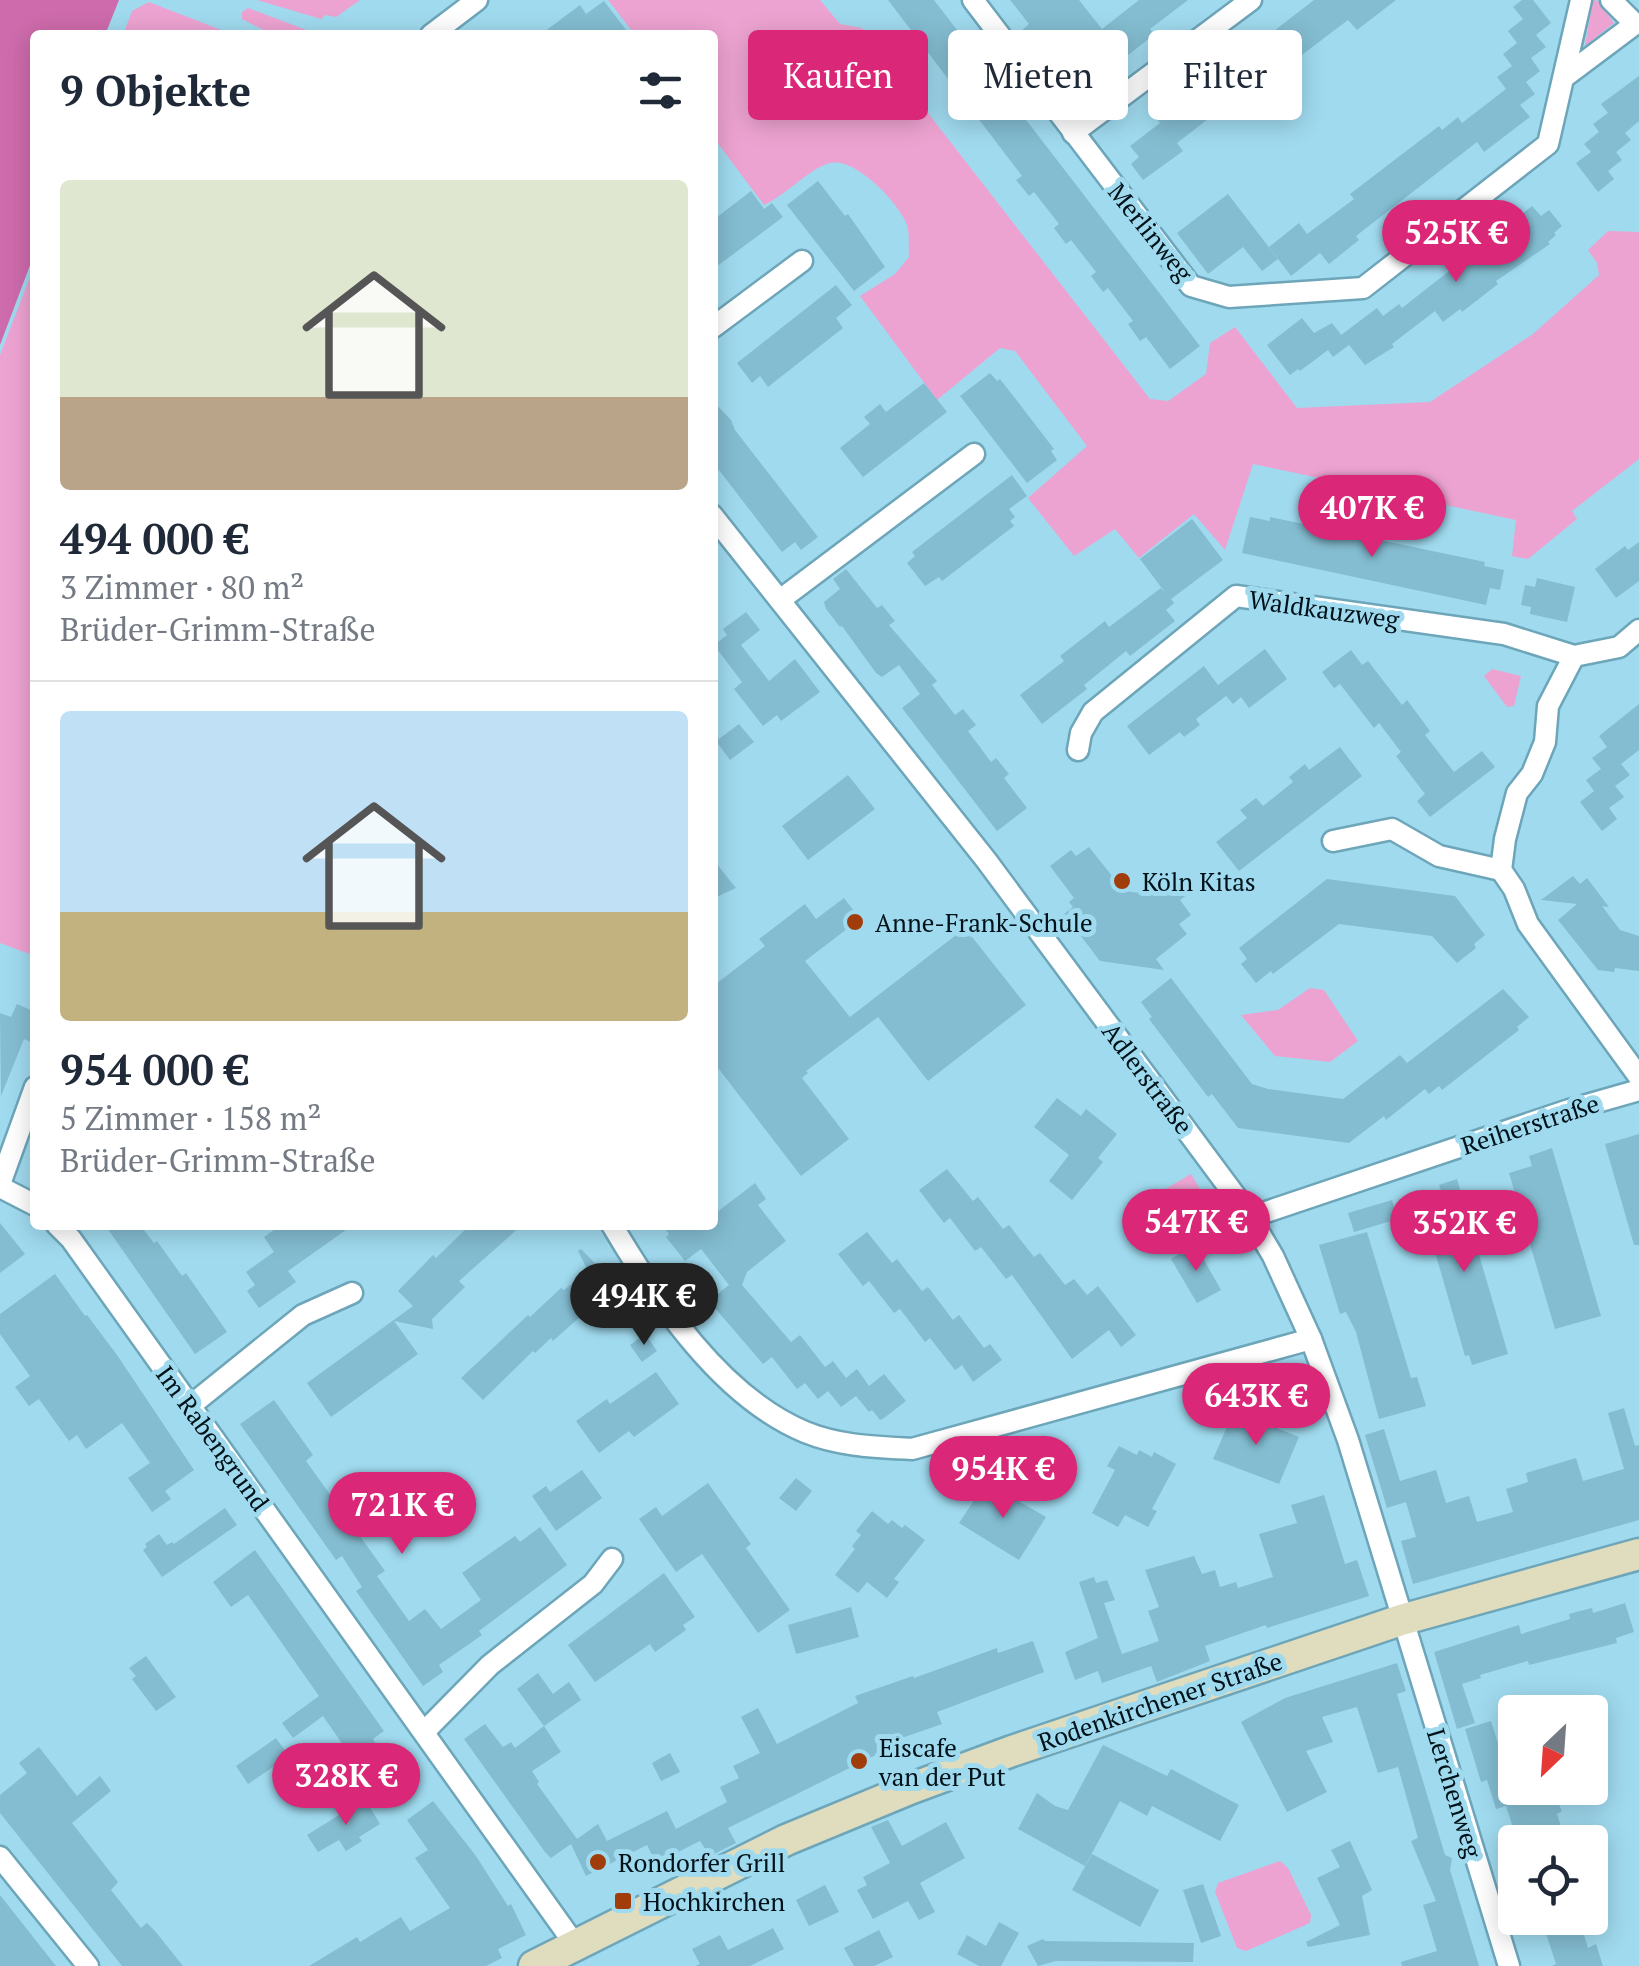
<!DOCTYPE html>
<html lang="de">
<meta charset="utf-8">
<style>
:root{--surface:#fff;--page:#f6f6f7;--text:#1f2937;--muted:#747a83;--line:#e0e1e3;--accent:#db2777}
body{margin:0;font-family:"PT Serif",serif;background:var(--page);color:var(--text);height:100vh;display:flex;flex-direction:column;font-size:38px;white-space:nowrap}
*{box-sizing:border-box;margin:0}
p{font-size:32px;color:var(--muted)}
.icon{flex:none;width:55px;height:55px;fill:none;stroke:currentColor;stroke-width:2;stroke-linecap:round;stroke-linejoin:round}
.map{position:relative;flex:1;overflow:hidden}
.panel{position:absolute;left:30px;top:30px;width:688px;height:1200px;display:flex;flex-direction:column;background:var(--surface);border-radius:10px;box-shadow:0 5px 25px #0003}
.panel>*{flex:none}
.banner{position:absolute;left:748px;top:30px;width:740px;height:90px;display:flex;gap:20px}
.needle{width:65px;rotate:205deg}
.fabs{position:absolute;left:1498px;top:1695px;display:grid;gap:20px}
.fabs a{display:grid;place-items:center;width:110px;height:110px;border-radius:10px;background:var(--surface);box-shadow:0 5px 25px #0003;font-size:50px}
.price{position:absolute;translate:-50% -85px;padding:0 22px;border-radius:35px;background:var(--accent);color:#fff;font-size:32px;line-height:65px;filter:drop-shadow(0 2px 5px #0008)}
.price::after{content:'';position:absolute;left:50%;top:60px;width:30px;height:22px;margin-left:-15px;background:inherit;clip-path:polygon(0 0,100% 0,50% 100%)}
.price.current{background:#222;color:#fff}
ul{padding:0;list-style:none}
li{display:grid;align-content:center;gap:20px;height:530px;padding:0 30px}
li+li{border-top:2px solid var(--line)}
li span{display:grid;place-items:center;height:310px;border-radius:10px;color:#555}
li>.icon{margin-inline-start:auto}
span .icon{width:180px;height:180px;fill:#fffc;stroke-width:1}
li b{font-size:42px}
h2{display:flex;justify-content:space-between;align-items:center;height:120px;padding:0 30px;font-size:42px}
.tag{padding:0 35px;border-radius:10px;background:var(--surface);box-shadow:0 5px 25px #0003;font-size:35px;line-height:90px}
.tag.current{background:var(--accent);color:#fff}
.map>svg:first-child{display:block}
</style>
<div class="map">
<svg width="1639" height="1966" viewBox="0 0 1639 1966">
<rect width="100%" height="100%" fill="#a0daef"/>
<g fill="#eda3d1">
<path d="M257 0H360L336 17 325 15 321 19Z"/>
<path d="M608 0H820L840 24 862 28 1150 399 1168 401 1206 374 1210 343 1235 327 1297 408 1430 402 1533 334 1599 275 1597 263 1588 250 1608 231 1639 232V459L1572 511 1577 519 1528 559 1512 556 1516 520 1253 464 1225 550 1194 514 1139 558 1115 529 1074 556 1028 498 1087 446 1015 351 1000 348 937 400 860 296 895 274 909 257C908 247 910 234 907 225 899 203 856 158 831 163 812 166 785 196 764 205L713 137 712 35H635Z"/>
<path d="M1593 0 1598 1 1614 23 1585 46Z"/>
<path d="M149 2 234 35H123L132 11Z"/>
<path d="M248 8 320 35H273L242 19V12Z"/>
<path d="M35 264V956L0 943V355Z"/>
<path d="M1492 669 1521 676 1514 706 1507 707 1484 676Z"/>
<path d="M1310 988 1324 990 1358 1041 1330 1062 1275 1056 1241 1015 1278 1010Z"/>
<path d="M1191 1174 1201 1191 1150 1223 1138 1205Z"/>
<path d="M1280 1861 1288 1868 1311 1915 1310 1923 1246 1951 1237 1948 1215 1892 1218 1883Z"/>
</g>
<path fill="#ce6bac" d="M0 0H119L105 35H35V252L0 345Z"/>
<g fill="#84bdd1">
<path d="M888 0H934L1200 346 1170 369 1146 337 1140 341 1128 324 1133 321 1108 288 1103 292 1091 276 1096 272 1071 240 1066 244 1054 228 1059 224 1034 192 1029 196 1016 180 1022 176Z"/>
<path d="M1010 0H1079L1102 29 1139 0H1188L1150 29 1154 35 1124 58 1116 48 1065 88 1021 31 1029 24Z"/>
<path d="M1314 0H1396L1357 30 1348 20 1282 70 1278 65 1177 143 1183 151 1143 180 1131 164 1139 157 1130 146 1160 123 1153 115 1257 35 1261 41Z"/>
<path d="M1522 0H1533L1551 23 1536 35 1546 47 1531 58 1540 71 1526 82 1535 94 1520 105 1530 117 1484 152 1477 142 1356 236 1359 240 1329 264 1320 253 1291 276 1269 247 1299 223 1307 234 1354 199 1350 194 1439 126 1442 130 1458 117 1462 123 1506 89 1497 77 1512 66 1503 54 1517 43 1508 31 1523 19 1513 7Z"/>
<path d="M604 1 630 35H540L580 5 586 14Z"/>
<path d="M1639 76V121L1625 133 1631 140 1616 152 1622 160 1608 171 1614 179 1598 192 1576 163 1591 152 1584 144 1599 132 1593 124 1608 113 1601 104Z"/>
<path d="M818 181 845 216 848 214 885 267 854 291 787 205Z"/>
<path d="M751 191 764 209 772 203 783 217 712 270V221Z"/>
<path d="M1228 194 1278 259 1262 271 1243 247 1208 274 1177 233Z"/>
<path d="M1532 206 1541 216 1549 210 1562 226 1554 233 1556 235 1548 242 1550 244 1496 281 1498 284 1462 312 1460 309 1443 322 1435 311 1392 344 1394 347 1365 365 1341 335 1377 308 1383 316 1399 304 1402 308Z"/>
<path d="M836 285 852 305 836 318 843 328 768 387 760 376 752 383 737 363Z"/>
<path d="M1302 318 1314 333 1332 323 1349 345 1333 357 1328 350 1300 371 1298 369 1290 375 1267 345Z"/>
<path d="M990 373 997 381 1000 379 1021 406 1054 449 1051 451 1057 460 1027 483 960 396Z"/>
<path d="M924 383 947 412 863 477 840 448 870 424 864 417 880 404 886 412Z"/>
<path d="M712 400 731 420 735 430 818 537 801 550 795 542 782 552 712 461Z"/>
<path d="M1012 475 1027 496 1009 509 1015 517 1010 521 1014 526 942 581 939 577 925 586 907 563 915 556 912 552Z"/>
<path d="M1250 517 1270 521V517L1485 562 1484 566 1504 570 1500 590 1490 588 1486 605 1242 553Z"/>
<path d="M1192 519 1223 560 1171 599 1174 603 1166 610 1175 621 1130 656 1126 651 1084 685 1087 689 1042 724 1020 695 1064 661 1060 656 1105 621 1109 627 1161 588 1167 595 1140 559Z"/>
<path d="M1639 542V581L1616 598 1595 569 1625 546 1628 550Z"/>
<path d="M846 569 877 608 882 605 895 621 889 625 937 681 921 693 932 685 955 715 963 709 976 725 968 731 991 762 996 758 1009 774 1004 778 1027 808 997 831 902 708 920 694 899 665 882 677 876 673 842 626 840 627 826 609 824 602 840 589 833 579Z"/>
<path d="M1537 578 1575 587 1567 622 1530 614 1531 607 1521 605 1525 585 1535 587Z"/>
<path d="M746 612 760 630 741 645 769 681 795 659 820 692 781 721 777 715 763 726 734 689 742 682 714 645 727 635 723 629Z"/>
<path d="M1265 649 1287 679 1249 708 1241 697 1233 704 1226 696 1196 719 1200 725 1184 737 1180 732 1149 755 1127 726 1204 666 1218 685Z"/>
<path d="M1351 650 1362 665 1368 661 1402 705 1407 700 1430 731 1425 735 1454 772 1482 751 1495 767 1430 817 1417 801 1425 794 1396 756 1401 752 1379 723 1374 728 1340 684 1334 688 1322 672Z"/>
<path d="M1639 704V750L1621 764 1630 775 1615 786 1624 797 1609 808 1617 819 1602 831 1580 802 1594 791 1586 780 1601 769 1592 758 1607 747 1599 736Z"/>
<path d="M739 724 754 742 730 760 716 741Z"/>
<path d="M1340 747 1362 776 1239 871 1216 842 1247 818 1240 810 1256 798 1263 806 1293 782 1289 777 1305 764 1309 770Z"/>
<path d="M848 775 875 809 808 860 782 826Z"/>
<path d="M1089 847 1124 891 1141 893 1167 874 1172 880 1182 873 1195 889 1180 900 1191 915 1179 924 1187 934 1156 959 1164 970 1100 961 1064 914 1073 907 1069 902 1074 898 1050 866 1071 850 1076 856Z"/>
<path d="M712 858 736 888 712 899Z"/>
<path d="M1573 876 1580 884 1587 878 1609 907 1602 906 1620 930 1639 936V971L1615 968 1614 972 1598 970 1558 920 1577 904 1541 900Z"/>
<path d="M1327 879 1455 896 1485 935 1474 944 1476 948 1457 963 1432 936 1339 924 1273 974 1271 971 1256 983 1241 964 1247 959 1239 948Z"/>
<path d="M844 898 860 919 805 961 850 1017 965 928 1026 1005 928 1081 878 1017 806 1071 808 1073 802 1078 849 1139 801 1176 712 1060V987L765 946 759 939 805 904 816 919Z"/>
<path d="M1171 978 1252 1084 1268 1089 1343 1099 1400 1055 1407 1063 1503 989 1529 1017 1517 1027 1519 1030 1442 1090 1439 1086 1429 1094 1425 1089 1386 1120 1384 1116 1349 1143 1238 1128 1212 1094 1208 1097 1149 1019 1152 1017 1141 1002Z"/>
<path d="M17 1004 35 1012V1044L24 1039 1 1096 0 1013 11 1017Z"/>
<path d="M1057 1098 1081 1116 1086 1109 1117 1134 1098 1158 1103 1162 1072 1200 1049 1181 1069 1155 1034 1127Z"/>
<path d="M1639 1134V1245H1634L1605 1144Z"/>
<path d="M1552 1148 1601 1316 1555 1329 1509 1173 1532 1166 1529 1156Z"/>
<path d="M947 1169 973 1201 978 1197 1003 1229 1009 1225 1034 1257 1040 1253 1065 1285 1074 1279 1087 1295 1098 1286 1136 1335 1121 1347 1109 1330 1072 1359 1012 1275 1006 1279 981 1247 975 1251 950 1218 944 1223 919 1190Z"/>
<path d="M1457 1179 1508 1354 1472 1365 1469 1355 1465 1356 1420 1200 1442 1194 1439 1185Z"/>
<path d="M755 1183 766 1199 758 1205 786 1241 747 1272 742 1285 791 1342 800 1335 825 1367 833 1361 846 1378 857 1369 869 1386 884 1374 906 1401 884 1418 880 1420 872 1410 869 1412 856 1396 841 1407 828 1391 818 1399 805 1383 797 1389 772 1357 763 1364 709 1301 729 1285 701 1249 685 1261 666 1237 669 1234 662 1225H712V1216Z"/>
<path d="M1392 1200 1398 1219 1354 1232 1348 1213Z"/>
<path d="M0 1223 25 1254 0 1273Z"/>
<path d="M105 1225H140L154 1243 157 1241 182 1276 186 1273 227 1332 195 1354Z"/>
<path d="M281 1225H353L288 1271 296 1282 259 1308 247 1291 255 1285 246 1272 274 1252 264 1237Z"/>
<path d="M470 1225H522L459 1281 465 1287 432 1319 433 1329 394 1321 418 1354 331 1417 307 1383 413 1306 398 1291 433 1255 436 1258Z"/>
<path d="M867 1232 892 1263 897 1259 922 1291 928 1287 953 1320 959 1315 984 1348 990 1344 1002 1360 973 1382 962 1365 955 1370 930 1338 925 1342 900 1309 894 1313 869 1281 863 1286 838 1254Z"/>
<path d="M1367 1232 1411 1378 1417 1377 1426 1406 1379 1419 1356 1332 1346 1312 1340 1314 1319 1245Z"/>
<path d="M1195 1244 1221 1290 1197 1303 1171 1259Z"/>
<path d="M581 1249 640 1309 626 1323 601 1298 553 1341 551 1338 535 1353 533 1351 483 1400 461 1378 528 1315 530 1317 561 1288 564 1290 588 1271 578 1251Z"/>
<path d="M55 1274 85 1316 87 1315 117 1355 194 1470 165 1491 171 1499 152 1512 128 1478 150 1463 122 1423 86 1449 77 1435 69 1441 39 1399 29 1406 15 1387 30 1376 0 1334V1314Z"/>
<path d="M645 1334 657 1351 642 1362 630 1345Z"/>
<path d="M656 1372 679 1404 634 1437 629 1431 599 1453 576 1421 607 1399 610 1404Z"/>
<path d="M274 1400 313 1455 306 1461 385 1571 377 1576 409 1621 425 1609 441 1629 481 1600 462 1573 515 1536 520 1542 540 1527 567 1565 479 1631 482 1635 439 1665 443 1672 423 1686 356 1591 362 1587 342 1556 336 1560 240 1424Z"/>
<path d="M1624 1408 1635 1446 1639 1445V1520L1413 1584 1401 1541 1416 1537 1406 1502 1387 1508 1365 1435 1384 1429 1400 1481 1436 1470 1446 1503 1469 1496 1477 1522 1513 1512 1506 1489 1528 1482 1526 1473 1576 1458 1583 1481 1624 1469 1608 1413Z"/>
<path d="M1234 1411 1299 1437 1279 1484 1213 1459Z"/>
<path d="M1119 1446 1137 1455 1139 1450 1152 1457 1154 1452 1176 1464 1152 1509 1157 1511 1148 1527 1125 1515 1118 1527 1092 1513 1115 1470 1107 1466Z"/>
<path d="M582 1470 602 1498 556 1531 532 1496 546 1486 550 1492Z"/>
<path d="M796 1478 812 1491 796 1511 779 1498Z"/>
<path d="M986 1482 1046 1517 1019 1560 959 1523Z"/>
<path d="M708 1483 751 1544 746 1548 790 1610 758 1633 702 1554 676 1572 639 1519 656 1507 662 1516Z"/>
<path d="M1324 1495 1345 1564 1357 1560 1369 1596 1267 1628 1266 1625 1205 1646 1210 1661 1157 1682 1151 1666 1102 1683 1098 1671 1075 1680 1065 1652 1098 1638 1079 1582 1094 1577 1096 1583 1107 1580 1115 1600 1104 1603 1122 1654 1159 1641 1148 1611 1159 1607 1145 1570 1194 1556 1202 1574 1215 1570 1220 1587 1236 1582 1238 1588 1273 1577 1259 1534 1297 1523 1291 1505Z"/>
<path d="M225 1508 237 1525 162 1577 143 1550 147 1547 145 1544 159 1534 167 1545 172 1542 174 1544Z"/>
<path d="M872 1511 888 1524 892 1520 902 1528 905 1525 925 1540 894 1579 899 1582 887 1598 867 1582 858 1593 835 1575 855 1549 852 1546 861 1535 856 1531Z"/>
<path d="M255 1550 384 1731 373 1739 393 1771 356 1796 337 1769 352 1758 323 1716 293 1738 282 1723 319 1696 248 1595 231 1607 213 1582Z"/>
<path d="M664 1573 695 1617 683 1625 686 1630 655 1652 650 1644 595 1682 568 1645Z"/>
<path d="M1625 1603 1634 1632 1616 1638 1617 1643 1529 1665 1528 1661 1480 1675 1481 1678 1462 1684 1475 1723 1457 1729 1434 1652 1519 1625 1521 1634 1570 1619 1569 1614 1580 1611 1592 1608 1593 1613Z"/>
<path d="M851 1607 859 1637 796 1654 788 1625Z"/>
<path d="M1033 1641 1044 1672 937 1712 942 1724 890 1742 892 1747 728 1828 736 1843 710 1856 700 1841 656 1863 647 1845 586 1876 571 1844 551 1858 545 1852 464 1739 485 1724 503 1747 511 1742 515 1748 544 1726 561 1752 532 1771 539 1782 537 1784 577 1839 598 1824 607 1841 667 1811 676 1829 727 1802 720 1787 739 1778 733 1766 760 1753 741 1717 758 1708 777 1744 858 1703 855 1696 913 1676 914 1678 997 1648 998 1653Z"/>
<path d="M146 1656 176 1697 156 1711 132 1679 136 1676 129 1668Z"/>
<path d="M1397 1663 1406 1691 1397 1694 1445 1855 1452 1858 1450 1870 1479 1966H1402L1401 1962 1437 1951 1423 1905 1436 1901 1411 1841 1418 1838 1398 1767 1378 1773 1357 1707 1322 1717 1333 1742 1306 1751 1327 1792 1287 1812 1241 1722 1285 1698Z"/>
<path d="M538 1673 553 1694 569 1682 581 1700 544 1726 517 1689Z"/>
<path d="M1491 1721 1516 1801 1553 1792 1562 1811 1557 1814 1566 1842H1530L1527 1833 1520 1835 1518 1829 1514 1831 1506 1806 1496 1809 1487 1780 1481 1782 1465 1729Z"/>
<path d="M276 1738 289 1756 248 1784 236 1766Z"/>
<path d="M1103 1745 1167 1776 1171 1769 1239 1805 1220 1841 1152 1806 1147 1816 1120 1801 1085 1866 1018 1829 1037 1793 1055 1806 1068 1810Z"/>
<path d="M39 1747 77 1796 100 1776 111 1791 72 1823 118 1882 111 1890 141 1928 147 1923 155 1931 183 1966H122L0 1813V1795L27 1773 19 1763Z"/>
<path d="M670 1753 680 1772 661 1781 652 1763Z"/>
<path d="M365 1799 380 1824 359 1837 362 1841 346 1851 339 1840 318 1852 307 1835Z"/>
<path d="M433 1801 476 1856 508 1906 511 1904 526 1935 498 1949 502 1958 486 1966H309L357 1937 360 1942 401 1917 410 1931 450 1908 415 1858 428 1850 407 1820Z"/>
<path d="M888 1820 902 1846 946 1822 965 1858 920 1883 935 1912 919 1920 908 1901 873 1919 857 1890 867 1885 863 1877 890 1863 871 1827Z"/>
<path d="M1350 1841 1372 1890 1362 1896 1370 1935 1308 1947 1306 1942 1340 1925 1317 1878 1340 1867 1331 1850Z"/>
<path d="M1092 1854 1159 1890 1140 1927 1072 1890Z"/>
<path d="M1203 1884 1221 1936 1201 1943 1183 1890Z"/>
<path d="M825 1885 839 1912 809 1926 796 1900Z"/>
<path d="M0 1895 37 1942 56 1966H0Z"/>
<path d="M1541 1918H1579L1588 1948 1596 1944 1603 1966H1552L1556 1964Z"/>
<path d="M999 1922 1019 1933 1001 1966H979L957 1954 967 1935 986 1946Z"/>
<path d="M773 1928 784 1949 750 1966H695L700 1964 692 1949 720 1935 728 1950Z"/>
<path d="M879 1930 893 1957 874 1966H854L844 1948Z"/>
<path d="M1043 1939 1045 1941 1194 1943 1193 1962 1056 1961 1038 1966 1027 1946Z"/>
</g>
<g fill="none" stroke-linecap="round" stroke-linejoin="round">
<defs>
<g id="minor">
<path d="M973 0 1191 286 1229 297 1363 288 1548 144 1581 0"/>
<path d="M431 35 477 0"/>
<path d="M1567 75 1635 24 1611 0"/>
<path d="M1073 133 1251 0"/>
<path d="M712 328 802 261"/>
<path d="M712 515 986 860 1245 1209 1273 1256 1311 1339 1348 1440 1509 1966"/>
<path d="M780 600 974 454"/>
<path d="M1574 656 1548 706 1545 742 1532 774 1517 793 1505 839 1501 870 1514 889 1528 924 1639 1077"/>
<path d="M1078 750 1081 733 1093 712 1236 596 1504 634 1574 656 1619 647 1639 630"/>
<path d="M1333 841 1392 829 1439 856 1501 870"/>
<path d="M0 1184 35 1087"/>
<path d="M0 1187 35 1205"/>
<path d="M1251 1217 1569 1110 1639 1090"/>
<path d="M57 1225 71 1239 576 1946"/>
<path d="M612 1225C657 1301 721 1397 805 1432 839 1446 875 1447 912 1449L1311 1339"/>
<path d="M190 1406 303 1315 352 1293"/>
<path d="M424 1732 490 1665 593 1584 612 1559"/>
<path d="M0 1857 88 1966"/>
</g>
<path id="secondary" d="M534 1966 786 1840 912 1788 1012 1751 1401 1620 1639 1554"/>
</defs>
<use href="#minor" stroke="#6da5b9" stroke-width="25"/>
<use href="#secondary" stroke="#6da5b9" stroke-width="35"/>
<use href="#minor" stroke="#fff" stroke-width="20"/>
<use href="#secondary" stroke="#e0dcbe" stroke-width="30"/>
</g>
<g fill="#a13d0a" stroke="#a0daef" stroke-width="4">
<circle cx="1122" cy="881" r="10"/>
<circle cx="855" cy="922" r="10"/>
<circle cx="859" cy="1761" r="10"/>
<circle cx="598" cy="1862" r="10"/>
<rect x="613" y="1891" width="20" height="20" rx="5"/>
</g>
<g text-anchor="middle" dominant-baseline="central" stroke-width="10" stroke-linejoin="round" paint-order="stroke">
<g font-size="25" fill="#001219" stroke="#a0daef">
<text transform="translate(1151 232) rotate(51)">Merlinweg</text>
<text transform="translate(1324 609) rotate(8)">Waldkauzweg</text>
<text transform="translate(1148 1078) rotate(53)">Adlerstraße</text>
<text transform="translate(1530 1124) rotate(-18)">Reiherstraße</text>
<text transform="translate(213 1438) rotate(54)">Im Rabengrund</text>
<text transform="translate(1160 1701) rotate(-19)">Rodenkirchener Straße</text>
<text transform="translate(1455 1793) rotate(73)">Lerchenweg</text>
</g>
<g font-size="25" fill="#001219" stroke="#a0daef" text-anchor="start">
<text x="1142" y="881">Köln Kitas</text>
<text x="875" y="922">Anne-Frank-Schule</text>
<text x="879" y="1747">Eiscafe<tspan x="879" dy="29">van der Put</tspan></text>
<text x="618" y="1862">Rondorfer Grill</text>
<text x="643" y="1901">Hochkirchen</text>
</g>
</g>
</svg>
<div class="fabs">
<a><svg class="needle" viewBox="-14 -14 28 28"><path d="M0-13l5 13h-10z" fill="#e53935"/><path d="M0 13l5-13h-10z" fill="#747a83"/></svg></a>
<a><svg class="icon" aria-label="locate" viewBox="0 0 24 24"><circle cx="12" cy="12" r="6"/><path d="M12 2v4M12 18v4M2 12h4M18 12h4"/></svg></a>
</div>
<b class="price" style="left:1456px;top:285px">525K €</b>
<b class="price" style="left:1372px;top:560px">407K €</b>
<b class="price" style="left:1196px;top:1274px">547K €</b>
<b class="price" style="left:1464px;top:1275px">352K €</b>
<b class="price current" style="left:644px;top:1348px">494K €</b>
<b class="price" style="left:1256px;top:1448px">643K €</b>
<b class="price" style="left:1003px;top:1521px">954K €</b>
<b class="price" style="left:402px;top:1557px">721K €</b>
<b class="price" style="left:346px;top:1828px">328K €</b>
<div class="banner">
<a class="tag current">Kaufen</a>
<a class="tag">Mieten</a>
<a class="tag">Filter</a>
</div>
<section class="panel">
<h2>9 Objekte<svg class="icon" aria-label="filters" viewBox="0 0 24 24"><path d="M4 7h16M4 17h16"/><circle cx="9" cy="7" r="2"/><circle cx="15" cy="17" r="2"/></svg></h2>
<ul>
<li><span style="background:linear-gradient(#dfe7d0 70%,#b9a48a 0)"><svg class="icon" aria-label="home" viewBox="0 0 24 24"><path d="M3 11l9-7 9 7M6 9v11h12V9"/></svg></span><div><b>494 000 €</b><p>3 Zimmer · 80 m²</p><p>Brüder-Grimm-Straße</p></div></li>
<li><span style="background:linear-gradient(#bfe0f5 65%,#c2b280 0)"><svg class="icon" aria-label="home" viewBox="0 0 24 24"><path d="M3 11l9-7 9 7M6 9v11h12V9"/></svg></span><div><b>954 000 €</b><p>5 Zimmer · 158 m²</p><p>Brüder-Grimm-Straße</p></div></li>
</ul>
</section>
</div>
